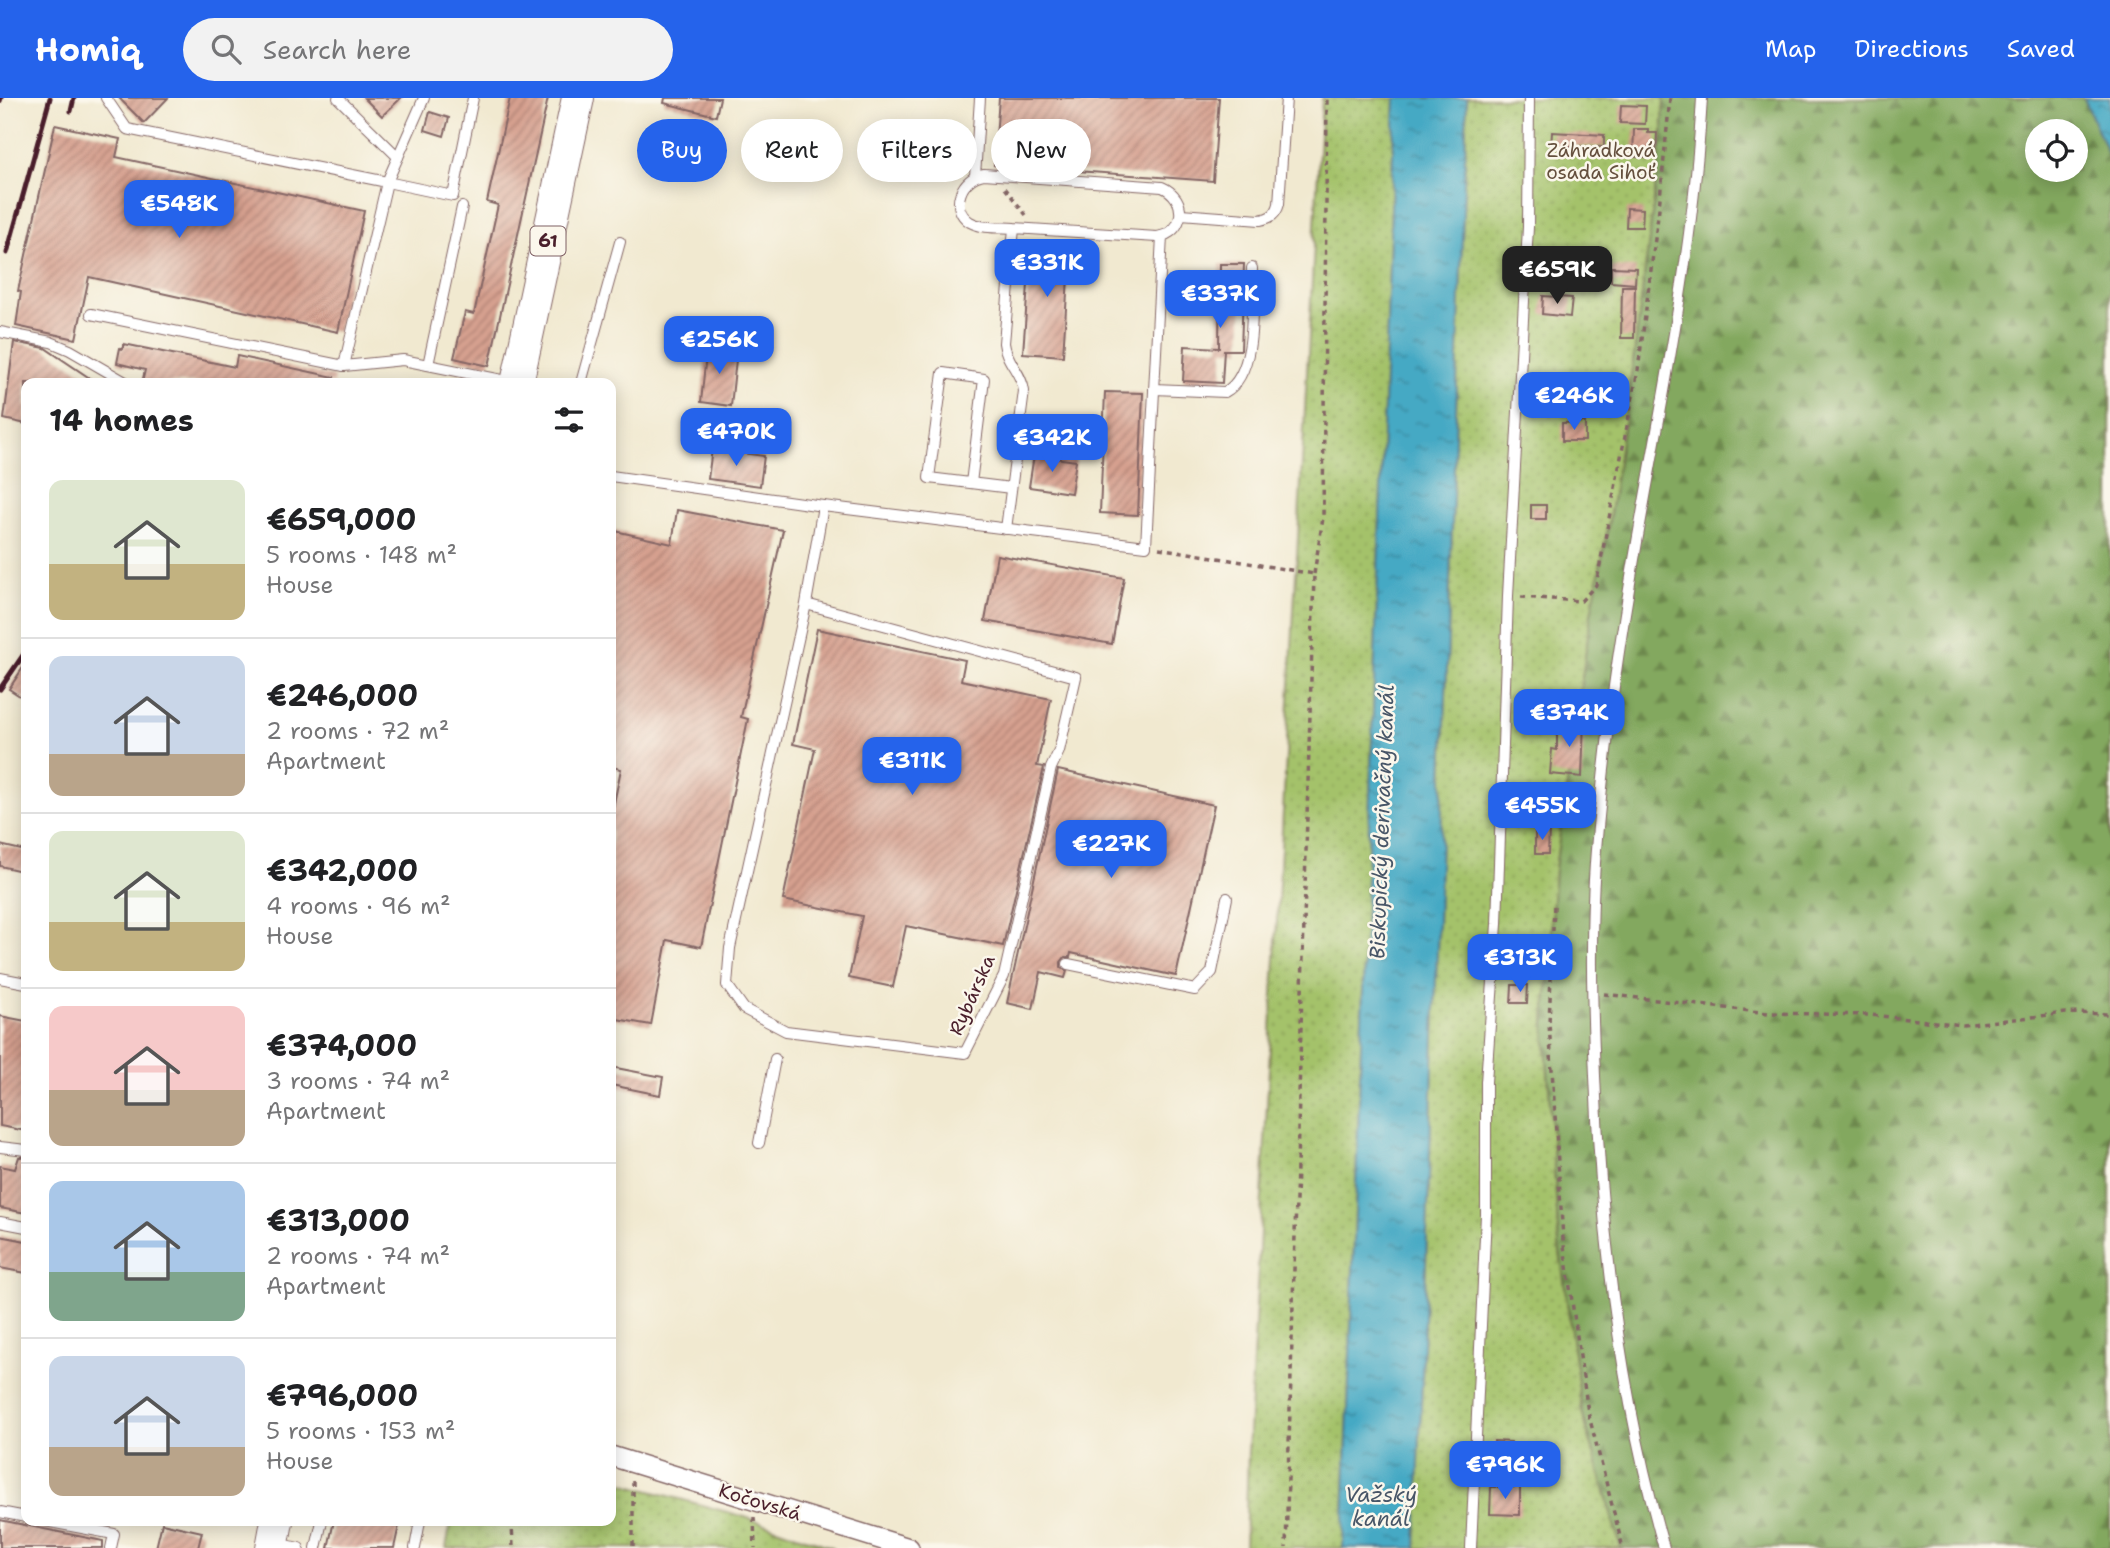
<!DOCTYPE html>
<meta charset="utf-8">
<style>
:root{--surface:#fff;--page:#f2f2f2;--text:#202124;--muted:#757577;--line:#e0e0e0;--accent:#2563eb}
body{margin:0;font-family:"Shantell Sans",sans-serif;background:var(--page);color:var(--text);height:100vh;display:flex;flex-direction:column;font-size:26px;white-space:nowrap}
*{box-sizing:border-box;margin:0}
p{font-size:23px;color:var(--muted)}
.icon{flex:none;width:38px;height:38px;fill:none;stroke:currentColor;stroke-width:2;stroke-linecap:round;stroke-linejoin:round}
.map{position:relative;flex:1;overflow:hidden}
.drawer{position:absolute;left:21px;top:280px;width:595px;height:1148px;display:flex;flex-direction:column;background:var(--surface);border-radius:14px;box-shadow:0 4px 18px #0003}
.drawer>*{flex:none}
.guide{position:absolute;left:637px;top:21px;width:665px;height:63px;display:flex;gap:14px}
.controls{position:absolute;left:2025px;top:21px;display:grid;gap:14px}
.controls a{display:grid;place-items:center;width:63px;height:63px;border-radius:50%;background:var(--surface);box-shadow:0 4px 18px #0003;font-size:35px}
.price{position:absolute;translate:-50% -60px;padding:0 16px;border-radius:14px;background:var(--accent);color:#fff;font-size:23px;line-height:46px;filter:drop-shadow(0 2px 4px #0008)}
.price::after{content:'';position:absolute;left:50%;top:42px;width:21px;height:16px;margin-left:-10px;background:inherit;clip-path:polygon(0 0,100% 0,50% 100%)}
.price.selected{background:#222;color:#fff}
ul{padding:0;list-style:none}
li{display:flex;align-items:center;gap:21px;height:175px;padding:0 28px}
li+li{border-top:2px solid var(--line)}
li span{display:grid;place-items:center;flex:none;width:196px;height:140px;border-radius:14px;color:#555}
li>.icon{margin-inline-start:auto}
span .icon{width:84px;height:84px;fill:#fffc;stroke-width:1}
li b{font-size:30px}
h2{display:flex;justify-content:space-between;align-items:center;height:84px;padding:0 28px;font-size:30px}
.pill{padding:0 24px;border-radius:32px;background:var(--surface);box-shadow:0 4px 18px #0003;font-size:24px;line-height:63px}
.pill.selected{background:var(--accent);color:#fff}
header{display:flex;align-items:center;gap:42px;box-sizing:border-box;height:98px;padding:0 35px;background:var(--accent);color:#fff}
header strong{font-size:33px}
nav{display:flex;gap:38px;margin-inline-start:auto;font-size:24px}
.search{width:490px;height:63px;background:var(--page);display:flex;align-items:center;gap:18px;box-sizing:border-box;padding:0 24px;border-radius:38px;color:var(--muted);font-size:26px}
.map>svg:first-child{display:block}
</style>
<header>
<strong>Homiq</strong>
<div class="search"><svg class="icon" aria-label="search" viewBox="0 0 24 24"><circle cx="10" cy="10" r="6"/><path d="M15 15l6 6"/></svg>Search here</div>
<nav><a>Map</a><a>Directions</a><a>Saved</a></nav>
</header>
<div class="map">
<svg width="2110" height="1450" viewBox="0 0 2110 1450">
<defs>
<pattern id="grass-dots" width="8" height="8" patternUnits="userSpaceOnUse" patternTransform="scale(1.75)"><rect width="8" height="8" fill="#a4c26a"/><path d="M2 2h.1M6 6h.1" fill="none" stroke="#8fa65c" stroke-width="1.8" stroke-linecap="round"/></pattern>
<pattern id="forest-firs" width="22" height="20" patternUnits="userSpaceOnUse" patternTransform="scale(1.75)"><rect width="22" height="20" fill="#83a85e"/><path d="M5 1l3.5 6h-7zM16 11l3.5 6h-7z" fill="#6d884e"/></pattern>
<pattern id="water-ripples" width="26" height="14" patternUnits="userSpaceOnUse" patternTransform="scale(1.75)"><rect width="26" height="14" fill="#44a9c4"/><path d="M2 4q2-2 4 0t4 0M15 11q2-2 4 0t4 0" fill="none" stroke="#3b899f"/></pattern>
<pattern id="building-hatch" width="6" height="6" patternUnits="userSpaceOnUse" patternTransform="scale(1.75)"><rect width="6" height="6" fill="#d6a08f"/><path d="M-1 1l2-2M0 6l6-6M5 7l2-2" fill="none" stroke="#b08275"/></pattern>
</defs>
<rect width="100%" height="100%" fill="#fbf7ec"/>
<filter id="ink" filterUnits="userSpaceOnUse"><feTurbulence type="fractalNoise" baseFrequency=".0143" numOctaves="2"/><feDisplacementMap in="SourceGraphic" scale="14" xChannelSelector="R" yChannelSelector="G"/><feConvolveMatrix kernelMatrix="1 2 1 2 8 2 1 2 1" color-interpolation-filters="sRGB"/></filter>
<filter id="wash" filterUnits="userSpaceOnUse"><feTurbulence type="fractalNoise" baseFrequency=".00686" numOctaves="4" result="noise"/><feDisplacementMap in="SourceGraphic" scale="28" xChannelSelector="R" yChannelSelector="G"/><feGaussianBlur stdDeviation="1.57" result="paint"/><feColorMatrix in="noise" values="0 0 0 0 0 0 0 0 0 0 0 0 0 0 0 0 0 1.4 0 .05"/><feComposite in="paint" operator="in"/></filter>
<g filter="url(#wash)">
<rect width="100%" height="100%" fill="#f1e9d0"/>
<g fill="url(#grass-dots)" stroke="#77704a" stroke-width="2">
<path d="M1322 0H1395L1343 1450H1245L1248 1354Z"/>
<path d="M1467 0H1664L1663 31 1635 251 1608 430 1592 513 1555 771 1545 927 1559 1146 1582 1313 1621 1450H1416Z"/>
<path d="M611 1382 745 1419 834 1450H446L451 1423H611Z"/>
</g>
<path fill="url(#forest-firs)" stroke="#666444" stroke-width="2" fill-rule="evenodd" d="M1664 0H2084L2110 61V1450H1621L1582 1313 1559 1146 1545 927 1555 771 1591 516 1608 430 1635 251 1663 31ZM2037 33H2076V72H2037Z"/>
<g fill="url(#water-ripples)" stroke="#476478" stroke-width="2">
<path d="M1395 0H1467L1416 1450H1343Z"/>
<path d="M2084 0H2110V61Z"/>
</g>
<g id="blocks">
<g fill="url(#building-hatch)">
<path d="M119 0H168L144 25Z"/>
<path d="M364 0H401L382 18Z"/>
<path d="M510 0H548L489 268 454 260 465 214 474 216 498 107 487 104Z"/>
<path d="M665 0H720L716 18 664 5Z"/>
<path d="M999 0H1219L1213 83 994 67Z"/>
<path d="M1621 7 1646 8 1645 26 1620 25Z"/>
<path d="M430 14 449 20 444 38 425 32Z"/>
<path d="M55 27 120 41 116 59 364 113 338 234 89 179 76 241 16 228 21 194 18 193Z"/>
<path d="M1634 31H1648V35H1657L1656 59H1633Z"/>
<path d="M1552 34 1604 37V49L1569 48V51L1551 50Z"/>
<path d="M1627 110 1643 111 1642 129H1626Z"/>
<path d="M1031 145 1070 147 1063 258 1023 255Z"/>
<path d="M1220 166H1244L1241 252H1224L1222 285 1183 283 1185 248 1219 250Z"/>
<path d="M1611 169 1636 170 1635 186 1611 184Z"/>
<path d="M1622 188H1635L1634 240H1621Z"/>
<path d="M1543 198 1572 200 1570 219 1542 216Z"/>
<path d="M14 244 45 250 97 285H26V326L4 321Z"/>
<path d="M124 246 235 269 237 258 334 279 333 285H142L145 272 117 265 120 250 123 251Z"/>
<path d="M707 248 737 252 731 308 701 304Z"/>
<path d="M1105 294 1143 295 1138 417 1100 415Z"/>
<path d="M1585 324V343H1562V325Z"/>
<path d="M712 351 764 358 760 388 708 381Z"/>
<path d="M1034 357 1076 363 1071 395 1029 389Z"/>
<rect x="1531" y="407" width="15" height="14"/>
<path d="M677 412 783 432 741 619 748 621 701 849 667 842 651 927 611 920V720L621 671 611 669V432L672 446Z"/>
<path d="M997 457 1124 480 1112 546 985 523Z"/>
<path d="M817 531 965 562 961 582 1051 601 1037 668 1044 669 1003 848 906 828 893 889 849 880 862 818 783 802 815 651 793 646Z"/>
<path d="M26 565V602L9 591Z"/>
<path d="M1557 622H1584L1582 679 1550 676 1552 651 1557 652Z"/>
<path d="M1058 672 1214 707 1176 878 1071 855 1070 859H1065L1061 864V869L1067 873 1065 880 1041 874 1033 911 1007 905Z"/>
<path d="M1535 732H1549L1548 756H1535Z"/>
<path d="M0 747 26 753V774L0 768Z"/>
<path d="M1512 887H1528L1527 905H1511Z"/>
<path d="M0 918 26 923V1033L0 1028Z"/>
<path d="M611 969 663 979 660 997 611 987Z"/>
<path d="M19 1059H26V1115L0 1110V1068L15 1071Z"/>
<path d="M0 1138 26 1143V1175L0 1170Z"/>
<path d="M1494 1343 1511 1344V1360H1494Z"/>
<path d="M1491 1389H1520V1417L1490 1416Z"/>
<path d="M0 1422 103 1443V1450H0Z"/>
<path d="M334 1423H400L394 1450H328Z"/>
<path d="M162 1425 202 1434 198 1450H156Z"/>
</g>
</g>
</g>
<g filter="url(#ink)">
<use href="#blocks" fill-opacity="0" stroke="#846665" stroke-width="2"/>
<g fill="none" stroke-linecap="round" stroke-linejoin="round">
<defs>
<g id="service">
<path d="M106 0 127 31 387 84 344 268"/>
<path d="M338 0 398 59"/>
<path d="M424 0 387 84 453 98 473 0"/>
<path d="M975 78 980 0"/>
<path d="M1181 116 1260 122C1270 120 1276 117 1279 106L1286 0"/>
<path d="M91 216 344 268 403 262 512 284"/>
<path d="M0 234 51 244 70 252 127 285"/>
<path d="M428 267 462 109"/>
<path d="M581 285 620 144"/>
<path d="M1154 291 1225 294C1259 275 1251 203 1252 170"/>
<path d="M611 378 823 408 1146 448 1162 138"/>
<path d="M971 385 984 281 943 275 929 380 1011 390"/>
<path d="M1006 431 1024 293C1022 275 1006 264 1004 245L1014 130 1157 139C1186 135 1188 100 1162 89L984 76C962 79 948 110 970 124 982 131 1001 129 1014 130"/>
<path d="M806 506 1076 579 1059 653 1051 670 1004 878 965 955 786 933 744 911 727 887 730 850 806 506 823 408"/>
<path d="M1068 866 1195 892 1212 874 1227 800"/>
<path d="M0 880 26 885"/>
<path d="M759 1045 775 961"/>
<path d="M0 1049 26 1052"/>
<path d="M0 1124 26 1129"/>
<path d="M0 1414 26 1419"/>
<path d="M45 1423 114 1436 111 1450"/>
<path d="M277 1445 299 1450"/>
<path d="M316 1450 322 1423"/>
<path d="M415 1450 420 1423"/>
<path d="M1471 1450 1486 1116V984L1497 826 1508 498 1528 129 1529 0"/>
<path d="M1664 1450C1620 1297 1601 1137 1595 978 1592 907 1590 836 1595 765 1599 709 1606 652 1613 596 1639 397 1691 201 1702 0"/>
</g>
<path id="minor" d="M611 1358 909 1450"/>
<g id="primary">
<path d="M517 285 578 0"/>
<path d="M272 1450 277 1423"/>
</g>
</defs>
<use href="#service" stroke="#846665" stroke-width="12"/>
<use href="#minor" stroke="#846665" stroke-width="22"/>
<use href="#primary" stroke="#846665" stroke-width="34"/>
<g stroke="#846665" stroke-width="3.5" stroke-dasharray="5 5" stroke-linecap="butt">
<path d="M1005 90 1026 117"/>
<path d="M1159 450 1314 476 1286 1450"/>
<path d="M1314 476 1323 420 1327 0"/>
<path d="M1521 499 1581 503 1596 487 1638 272 1659 110 1670 0"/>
<path d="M1554 808 1549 925 1563 1141 1588 1314 1623 1450"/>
<path d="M1604 896 1768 915 1871 917 1963 927 2066 915 2110 916"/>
<path d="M633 1383V1450"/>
<path d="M754 1419 755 1450"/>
<path d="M512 1423 513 1450"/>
</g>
<use href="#service" stroke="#fff" stroke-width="10"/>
<use href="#minor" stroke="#fff" stroke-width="19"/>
<use href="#primary" stroke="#fff" stroke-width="32"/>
<g stroke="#4a1f2b" stroke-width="5">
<path d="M0 3 1 0"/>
<path d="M71 13 74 0"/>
<path d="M7 155 50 0"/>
<path d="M0 591 26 553"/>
</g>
</g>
</g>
<g text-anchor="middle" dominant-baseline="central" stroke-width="5" stroke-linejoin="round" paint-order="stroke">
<rect fill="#fbf7ec" stroke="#7f6065" stroke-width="2" x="530.5" y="128.5" width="35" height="29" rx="5"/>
<g font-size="18" font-weight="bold" fill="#4a1f2b">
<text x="548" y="143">61</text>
</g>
<g font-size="19" fill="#65503e" stroke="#fbf7ec">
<text x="1601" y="52">Záhradková<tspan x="1601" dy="22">osada Sihoť</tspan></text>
</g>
<g font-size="19" fill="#4a1f2b" stroke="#fbf7ec">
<text transform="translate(972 897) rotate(-66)">Rybárska</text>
<text transform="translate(760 1404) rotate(17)">Kočovská</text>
</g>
<g font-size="21" font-style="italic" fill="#485668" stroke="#fbf7ec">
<text transform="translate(1382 724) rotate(-88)">Biskupický derivačný kanál</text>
<text x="1381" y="1397">Važský<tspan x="1381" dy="24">kanál</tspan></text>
</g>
</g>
</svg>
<div class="controls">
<a><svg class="icon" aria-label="locate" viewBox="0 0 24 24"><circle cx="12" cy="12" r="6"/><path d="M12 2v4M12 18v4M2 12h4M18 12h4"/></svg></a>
</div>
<b class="price" style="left:179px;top:142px">€548K</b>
<b class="price" style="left:1047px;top:201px">€331K</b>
<b class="price selected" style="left:1557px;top:208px">€659K</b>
<b class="price" style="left:1220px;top:232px">€337K</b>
<b class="price" style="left:719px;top:278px">€256K</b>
<b class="price" style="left:1574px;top:334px">€246K</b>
<b class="price" style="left:736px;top:370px">€470K</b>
<b class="price" style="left:1052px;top:376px">€342K</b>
<b class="price" style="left:1569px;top:651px">€374K</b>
<b class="price" style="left:912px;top:699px">€311K</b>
<b class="price" style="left:1542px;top:744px">€455K</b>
<b class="price" style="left:1111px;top:782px">€227K</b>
<b class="price" style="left:1520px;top:896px">€313K</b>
<b class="price" style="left:1505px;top:1403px">€796K</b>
<div class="guide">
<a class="pill selected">Buy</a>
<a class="pill">Rent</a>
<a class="pill">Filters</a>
<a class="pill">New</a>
</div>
<section class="drawer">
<h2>14 homes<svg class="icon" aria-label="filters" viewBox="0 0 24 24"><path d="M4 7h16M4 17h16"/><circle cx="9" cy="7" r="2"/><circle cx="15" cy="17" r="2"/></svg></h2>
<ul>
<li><span style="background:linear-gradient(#dfe7d0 60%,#c2b280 0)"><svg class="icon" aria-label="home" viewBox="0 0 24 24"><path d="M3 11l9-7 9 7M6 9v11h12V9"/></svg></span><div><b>€659,000</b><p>5 rooms · 148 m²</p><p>House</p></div></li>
<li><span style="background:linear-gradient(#c9d6e8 70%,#b9a48a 0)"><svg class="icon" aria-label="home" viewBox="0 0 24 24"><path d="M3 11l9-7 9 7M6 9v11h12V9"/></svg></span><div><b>€246,000</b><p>2 rooms · 72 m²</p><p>Apartment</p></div></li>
<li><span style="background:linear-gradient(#dfe7d0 65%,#c2b280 0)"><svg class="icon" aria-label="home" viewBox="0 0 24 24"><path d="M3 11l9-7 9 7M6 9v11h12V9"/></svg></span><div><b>€342,000</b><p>4 rooms · 96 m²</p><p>House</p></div></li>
<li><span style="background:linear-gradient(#f6c9c9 60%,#b9a48a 0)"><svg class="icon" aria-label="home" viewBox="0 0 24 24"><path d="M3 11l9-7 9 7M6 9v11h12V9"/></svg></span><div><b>€374,000</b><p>3 rooms · 74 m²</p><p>Apartment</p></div></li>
<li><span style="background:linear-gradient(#a9c7e8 65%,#7fa58c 0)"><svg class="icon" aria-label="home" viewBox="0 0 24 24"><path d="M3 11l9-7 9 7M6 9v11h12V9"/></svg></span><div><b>€313,000</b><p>2 rooms · 74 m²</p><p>Apartment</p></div></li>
<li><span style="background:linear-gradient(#c9d6e8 65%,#b9a48a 0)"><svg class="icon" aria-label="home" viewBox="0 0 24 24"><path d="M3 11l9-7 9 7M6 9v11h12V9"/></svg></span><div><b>€796,000</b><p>5 rooms · 153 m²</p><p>House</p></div></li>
</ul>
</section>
</div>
